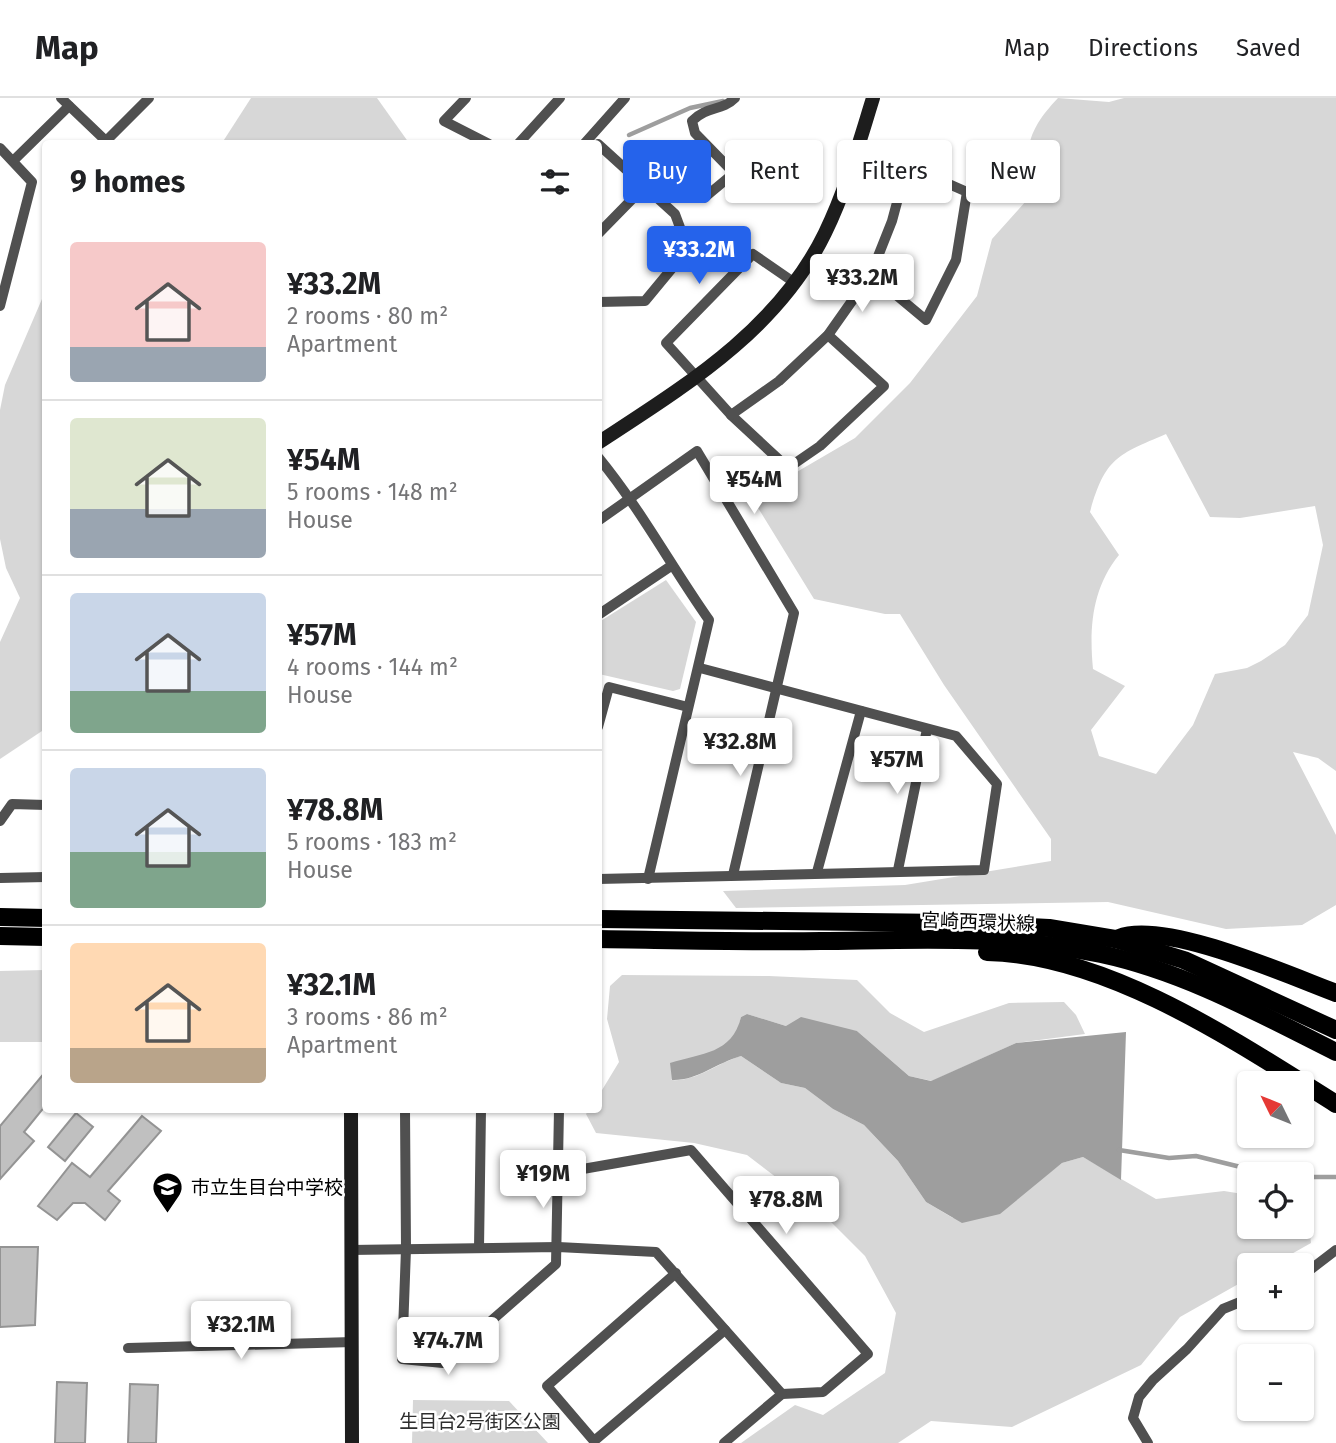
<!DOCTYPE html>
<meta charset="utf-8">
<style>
:root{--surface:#fff;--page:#f6f6f6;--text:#202124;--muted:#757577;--line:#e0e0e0;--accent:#2563eb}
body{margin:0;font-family:"Fira Sans","Noto Sans JP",sans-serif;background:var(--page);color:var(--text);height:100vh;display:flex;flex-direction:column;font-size:26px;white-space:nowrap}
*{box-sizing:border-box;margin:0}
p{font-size:23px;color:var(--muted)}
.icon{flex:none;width:38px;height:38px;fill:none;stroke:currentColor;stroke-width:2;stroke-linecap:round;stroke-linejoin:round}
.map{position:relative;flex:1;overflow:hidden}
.drawer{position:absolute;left:42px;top:42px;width:560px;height:973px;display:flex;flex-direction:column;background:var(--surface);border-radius:7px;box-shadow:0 2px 5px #0004}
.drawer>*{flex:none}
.top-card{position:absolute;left:623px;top:42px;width:607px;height:63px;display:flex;gap:14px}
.needle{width:46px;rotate:313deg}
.fabs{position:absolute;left:1237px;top:973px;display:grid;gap:14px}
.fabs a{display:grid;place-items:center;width:77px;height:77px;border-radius:7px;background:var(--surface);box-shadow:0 2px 5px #0004;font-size:35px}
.price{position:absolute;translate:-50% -60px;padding:0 16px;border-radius:7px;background:#fff;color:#222;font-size:23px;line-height:46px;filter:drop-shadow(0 2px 4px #0008)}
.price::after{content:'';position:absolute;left:50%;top:42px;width:21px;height:16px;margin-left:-10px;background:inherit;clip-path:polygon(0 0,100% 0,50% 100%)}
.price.current{background:var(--accent);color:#fff}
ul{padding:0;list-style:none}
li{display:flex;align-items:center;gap:21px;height:175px;padding:0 28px}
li+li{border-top:2px solid var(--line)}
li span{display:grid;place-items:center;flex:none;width:196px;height:140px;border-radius:7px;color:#555}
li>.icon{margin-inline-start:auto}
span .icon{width:84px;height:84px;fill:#fffc;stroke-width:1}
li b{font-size:30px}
h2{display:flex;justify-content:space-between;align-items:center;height:84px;padding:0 28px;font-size:30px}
.pill{padding:0 24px;border-radius:7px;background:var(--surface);box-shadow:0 2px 5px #0004;font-size:24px;line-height:63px}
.pill.current{background:var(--accent);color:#fff}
header{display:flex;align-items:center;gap:42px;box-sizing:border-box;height:98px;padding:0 35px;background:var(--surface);border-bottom:2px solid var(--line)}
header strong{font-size:33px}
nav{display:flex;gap:38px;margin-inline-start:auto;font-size:24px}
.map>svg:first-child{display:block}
</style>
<header>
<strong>Map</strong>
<nav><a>Map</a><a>Directions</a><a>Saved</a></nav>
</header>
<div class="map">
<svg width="1336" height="1345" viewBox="0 0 1336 1345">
<rect width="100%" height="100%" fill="#fff"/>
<g fill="#d7d7d7" fill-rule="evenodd">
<path d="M251 0H377L409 45H222Z"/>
<path d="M1058 0 1109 4 1124 0H1336V673L1318 660 1293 654 1336 737V807L1302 827 1226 831 1108 804 736 810 723 793 905 787 1051 763V741L944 587 900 516H885L814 501 752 400 855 340 910 285 977 198 992 141 1026 103C1028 53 1022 38 1058 0ZM1166 336 1210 419 1240 420 1315 408 1323 447 1308 517 1285 547 1261 563 1247 570 1215 576 1193 627 1156 676 1099 658 1091 632 1125 588 1093 571C1089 530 1092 490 1119 457L1090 414C1105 360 1117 357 1166 336Z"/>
<path d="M45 194V631L0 661V544L20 500 6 470 0 441V312L5 287Z"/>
<path d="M666 482 696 524 680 591 673 593 599 576V524Z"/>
<path d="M45 872V944H0V873Z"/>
<path d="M622 877 769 878 857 882 890 915 924 934 1009 905 1064 904 1076 917 1085 936 1016 945 932 983 909 978 857 933 786 928 747 916 741 919 736 937 732 942 671 982C696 984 717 965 741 958L781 985 805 990 833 1011 864 1027 898 1063 926 1104 953 1120 1026 1093 1062 1065 1083 1059 1156 1101 1224 1093 1249 1097 1250 1129H1302V1105L1306 1106 1311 1145 1272 1167H1250L1249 1180 1180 1219 1141 1267 1012 1329 931 1323 898 1345H741L795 1307 823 1317 885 1275 896 1215 865 1158 819 1112 747 1057 694 1045 596 1035 586 1016 589 1012H598L599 997 619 964 607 921 610 888Z"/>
<path d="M413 1302 509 1303 548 1345H412Z"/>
</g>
<path fill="#9e9e9e" d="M747 916 786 928 801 919 857 933 909 978 931 983 1016 945 1126 934 1121 1082 1083 1059 1062 1065 1000 1116 962 1125 926 1104 898 1063 864 1027 833 1011 805 990 781 985 741 958C716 965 697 983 672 982L670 965C702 955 732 956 741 919Z"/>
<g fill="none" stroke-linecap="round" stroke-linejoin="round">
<g stroke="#9e9e9e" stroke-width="4.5">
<path d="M629 37 690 10 723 3"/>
<path d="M1119 1052 1169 1060 1196 1058 1269 1076"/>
<path d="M1302 1079H1336"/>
</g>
</g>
<g fill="#c0c0c0" stroke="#949494" stroke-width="2">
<path d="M46 973V1007L24 1034 34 1043 0 1081V1028Z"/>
<path d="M76 1015 93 1029 65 1063 48 1049Z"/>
<path d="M142 1018 161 1033 108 1093 120 1103 105 1122 85 1105H73L57 1122 38 1108 72 1065 90 1079Z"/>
<path d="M0 1149H38L35 1227 0 1229Z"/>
<path d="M57 1284 87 1285 85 1345H55Z"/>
<path d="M130 1286 158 1287 156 1345H128Z"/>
</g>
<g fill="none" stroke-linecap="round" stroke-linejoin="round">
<g stroke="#505050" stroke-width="10">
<path d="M61 0 106 43 149 0"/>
<path d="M466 0 444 23 489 46"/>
<path d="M518 46 560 0"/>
<path d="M584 46 625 0"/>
<path d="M598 46 675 116 688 151 645 203 598 204"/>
<path d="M858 46 967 94 956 162 926 222 871 176"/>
<path d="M0 50 32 84 0 208"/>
<path d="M14 62 69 8"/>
<path d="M704 100 734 75 695 35 692 23C708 7 721 14 735 0"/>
<path d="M598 136 645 88"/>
<path d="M795 185 753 156 666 245 731 317 788 370 820 348 884 288 828 237"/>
<path d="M731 317 779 283 828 237 871 176 892 123 907 67"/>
<path d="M598 359C640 410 671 468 709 522L648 781"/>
<path d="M598 423 697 353 794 515 733 777"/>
<path d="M598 517 671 468"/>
<path d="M598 629 609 589 688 609"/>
<path d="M0 723 12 706 46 707"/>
<path d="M898 772 927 631"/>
<path d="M817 774 861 613"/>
<path d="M0 780 46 779"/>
<path d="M598 781 984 772 997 686 956 638 700 570"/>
<path d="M405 1012 406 1151 402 1261 443 1265 556 1166 559 1012"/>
<path d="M560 1075 691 1052 868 1256 823 1294 782 1296 724 1345"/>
<path d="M479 1150 481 1012"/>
<path d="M350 1152 558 1149 656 1154 782 1296"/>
<path d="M676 1175 547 1288 594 1343 725 1232"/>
<path d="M1302 1178 1336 1152"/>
<path d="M128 1250 353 1244"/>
<path d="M1148 1345 1133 1320 1139 1299 1153 1282 1187 1251 1223 1211 1250 1200"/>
</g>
<g stroke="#1d1d1d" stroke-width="14">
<path d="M598 345C685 288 778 232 825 135 846 92 859 45 873 0"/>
<path d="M351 1012 352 1345"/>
</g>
<g stroke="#000" stroke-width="18">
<path d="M0 819 46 820"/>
<path d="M598 821 948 825 1049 830 1115 841 1184 862 1336 932"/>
<path d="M0 838 46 839"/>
<path d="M1119 840C1164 822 1288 877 1336 895"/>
<path d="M598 841C673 842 747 844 821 843 915 842 1009 837 1101 856 1185 874 1260 916 1336 954"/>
<path d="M987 854C1107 856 1237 944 1336 1006"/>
</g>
</g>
<defs>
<symbol id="school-pin" viewBox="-11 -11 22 30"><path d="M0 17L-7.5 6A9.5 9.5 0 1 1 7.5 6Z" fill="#000" stroke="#fff"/><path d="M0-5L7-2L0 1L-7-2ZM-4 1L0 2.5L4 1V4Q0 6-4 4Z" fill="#fff"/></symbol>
</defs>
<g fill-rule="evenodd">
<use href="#school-pin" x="150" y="1072" width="35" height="47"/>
</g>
<g text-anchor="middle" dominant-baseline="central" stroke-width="5" stroke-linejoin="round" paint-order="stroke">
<g font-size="19" fill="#000" stroke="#fff">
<text transform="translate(978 824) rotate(2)">宮崎西環状線</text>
</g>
<g font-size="19" fill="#000" stroke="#fff" text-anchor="start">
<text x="191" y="1089">市立生目台中学校</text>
</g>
<g font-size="19" fill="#2e2e2e" stroke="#fff">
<text x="480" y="1323">生目台2号街区公園</text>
</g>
</g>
</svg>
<div class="fabs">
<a><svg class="needle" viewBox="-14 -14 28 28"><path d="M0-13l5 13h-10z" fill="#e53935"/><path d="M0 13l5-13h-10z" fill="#757577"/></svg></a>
<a><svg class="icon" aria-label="locate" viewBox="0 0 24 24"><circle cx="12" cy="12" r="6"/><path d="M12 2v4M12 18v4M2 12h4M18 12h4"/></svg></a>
<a>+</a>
<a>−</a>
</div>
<b class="price current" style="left:699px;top:188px">¥33.2M</b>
<b class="price" style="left:862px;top:216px">¥33.2M</b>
<b class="price" style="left:754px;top:418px">¥54M</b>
<b class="price" style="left:740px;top:680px">¥32.8M</b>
<b class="price" style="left:897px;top:698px">¥57M</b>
<b class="price" style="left:543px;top:1112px">¥19M</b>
<b class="price" style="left:786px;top:1138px">¥78.8M</b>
<b class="price" style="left:241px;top:1263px">¥32.1M</b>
<b class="price" style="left:448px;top:1279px">¥74.7M</b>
<div class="top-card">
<a class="pill current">Buy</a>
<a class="pill">Rent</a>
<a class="pill">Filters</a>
<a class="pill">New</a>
</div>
<section class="drawer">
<h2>9 homes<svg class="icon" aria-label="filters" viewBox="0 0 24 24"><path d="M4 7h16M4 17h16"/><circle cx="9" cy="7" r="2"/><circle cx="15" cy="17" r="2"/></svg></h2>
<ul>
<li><span style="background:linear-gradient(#f6c9c9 75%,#9aa5b1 0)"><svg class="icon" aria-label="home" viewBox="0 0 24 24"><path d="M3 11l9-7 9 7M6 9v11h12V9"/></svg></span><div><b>¥33.2M</b><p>2 rooms · 80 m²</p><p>Apartment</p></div></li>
<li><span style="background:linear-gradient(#dfe7d0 65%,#9aa5b1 0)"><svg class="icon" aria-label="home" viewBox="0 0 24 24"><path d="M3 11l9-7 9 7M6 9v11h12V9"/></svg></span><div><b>¥54M</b><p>5 rooms · 148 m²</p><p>House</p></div></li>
<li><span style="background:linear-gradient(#c9d6e8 70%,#7fa58c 0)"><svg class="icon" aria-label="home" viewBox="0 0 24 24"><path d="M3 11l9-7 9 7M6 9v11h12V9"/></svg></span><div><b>¥57M</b><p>4 rooms · 144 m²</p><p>House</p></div></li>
<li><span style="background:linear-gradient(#c9d6e8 60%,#7fa58c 0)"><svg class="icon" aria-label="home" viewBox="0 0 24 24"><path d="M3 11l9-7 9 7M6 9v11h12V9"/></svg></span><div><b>¥78.8M</b><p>5 rooms · 183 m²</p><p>House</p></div></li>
<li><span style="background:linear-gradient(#ffd9b3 75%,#b9a48a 0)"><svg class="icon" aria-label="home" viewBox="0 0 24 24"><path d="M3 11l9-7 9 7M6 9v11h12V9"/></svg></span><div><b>¥32.1M</b><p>3 rooms · 86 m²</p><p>Apartment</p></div></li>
</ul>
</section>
</div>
